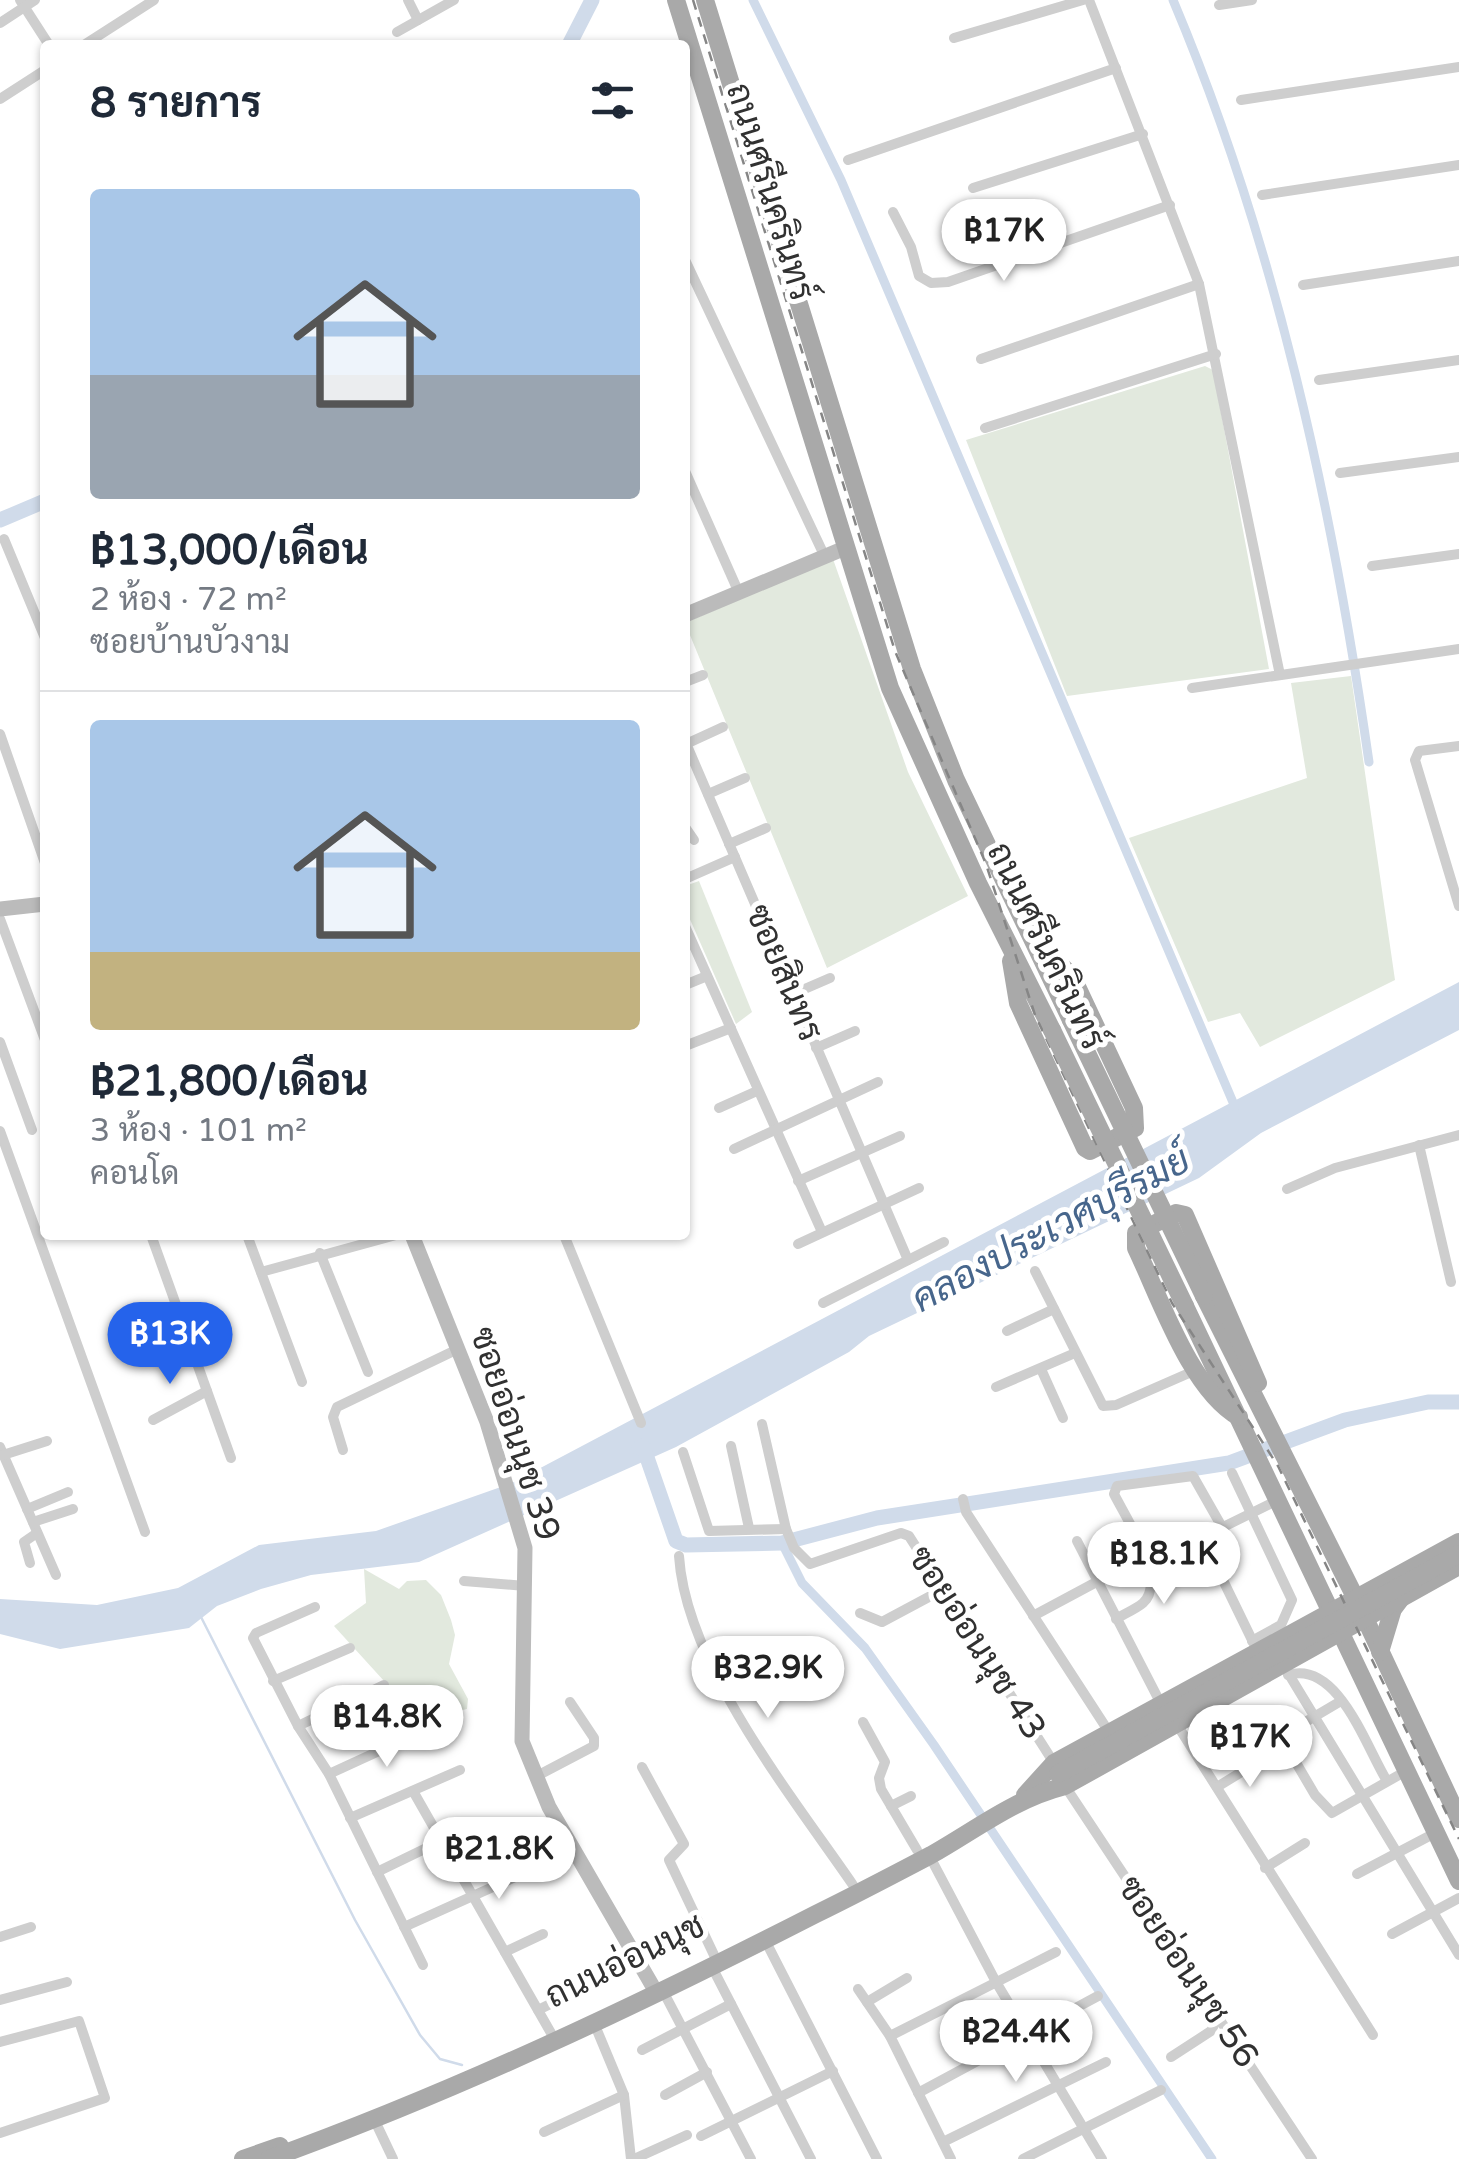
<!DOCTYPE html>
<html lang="th">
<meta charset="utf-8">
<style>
:root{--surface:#fff;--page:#f6f6f7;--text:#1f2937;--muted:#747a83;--line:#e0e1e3;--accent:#2563eb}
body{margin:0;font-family:"Varela Round",Sarabun,sans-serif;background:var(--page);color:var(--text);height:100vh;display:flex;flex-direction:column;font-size:38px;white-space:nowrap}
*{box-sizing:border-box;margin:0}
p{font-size:32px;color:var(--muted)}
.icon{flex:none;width:55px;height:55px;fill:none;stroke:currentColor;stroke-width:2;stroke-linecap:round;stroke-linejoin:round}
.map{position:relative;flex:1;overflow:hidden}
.drawer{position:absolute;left:40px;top:40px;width:650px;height:1200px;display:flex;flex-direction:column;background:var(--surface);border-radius:10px;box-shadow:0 2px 8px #0004}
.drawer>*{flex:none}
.price{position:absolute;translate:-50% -85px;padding:0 22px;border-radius:35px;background:#fff;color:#222;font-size:32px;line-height:65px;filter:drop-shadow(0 2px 5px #0008)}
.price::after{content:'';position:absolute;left:50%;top:60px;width:30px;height:22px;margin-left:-15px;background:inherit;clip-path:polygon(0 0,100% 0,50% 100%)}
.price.on{background:var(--accent);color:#fff}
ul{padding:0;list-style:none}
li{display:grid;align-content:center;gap:20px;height:530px;padding:0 50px}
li+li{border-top:2px solid var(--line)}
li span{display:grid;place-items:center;height:310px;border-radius:10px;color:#555}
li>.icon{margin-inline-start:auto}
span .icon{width:180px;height:180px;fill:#fffc;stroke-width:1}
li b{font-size:42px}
h2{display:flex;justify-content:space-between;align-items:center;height:120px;padding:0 50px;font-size:42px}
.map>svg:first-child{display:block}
</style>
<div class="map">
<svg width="1459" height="2159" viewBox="0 0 1459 2159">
<rect width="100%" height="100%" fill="#fff"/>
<g fill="#e2e9de">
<path d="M1205 366 1213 370 1269 669 1067 696 966 440Z"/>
<path d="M833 559 908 772 968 896 827 968 685 623Z"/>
<path d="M1351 676 1395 980 1260 1047 1240 1013 1208 1022 1129 838 1307 778 1291 683Z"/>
<path d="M699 881 752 1012 736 1024 685 908V886Z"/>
<path d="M364 1569 399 1589 407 1581 426 1580 441 1595 451 1620 455 1635 449 1664 468 1699 467 1709 432 1717 425 1726 334 1626 366 1603Z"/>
</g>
<path fill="#d0dbea" d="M1459 982V1030L1261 1133 1199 1178 869 1336 849 1352 676 1447 419 1562 311 1575 261 1589 217 1606 189 1628 60 1649 0 1634V1599L97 1605 178 1588 259 1545 376 1531 512 1483Z"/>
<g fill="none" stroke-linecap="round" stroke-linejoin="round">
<path stroke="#d0dbea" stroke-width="2.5" d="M200 1615 355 1920 420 2035 440 2059 462 2065"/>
<g stroke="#d0dbea" stroke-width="9">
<path d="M753 0 841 180 1235 1107"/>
<path d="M1173 0C1275 242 1332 503 1369 762"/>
<path d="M782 1543 802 1583 865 1648 934 1745 1212 2159"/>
</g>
<g stroke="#d0dbea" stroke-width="15">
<path d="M569 45 592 0"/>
<path d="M0 520 45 501"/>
<path d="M639 1448 643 1446 676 1541 686 1545 782 1543 877 1518 1229 1463 1345 1420 1428 1402H1459"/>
</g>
<g stroke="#cecece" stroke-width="10">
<path d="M20 0 49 45"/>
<path d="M408 0 418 20"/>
<path d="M1089 0 1199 284 1280 675"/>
<path d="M1219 5 1252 0"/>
<path d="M0 23 35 0"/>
<path d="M397 32 454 0"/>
<path d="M954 38 1083 0"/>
<path d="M84 45 154 0"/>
<path d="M0 99 45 70"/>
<path d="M1241 100 1459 67"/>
<path d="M848 160 1116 68"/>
<path d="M973 188 1143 134"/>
<path d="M1262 195 1459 165"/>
<path d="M893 212 911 247 919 276 931 283 948 282 1170 205"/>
<path d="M685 260 825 557"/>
<path d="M1303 285 1459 261"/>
<path d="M981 359 1199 284"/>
<path d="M1319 380 1459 360"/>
<path d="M985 428 1216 354"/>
<path d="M685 471 739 593"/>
<path d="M1340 473 1459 457"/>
<path d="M4 539 45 638"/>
<path d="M1372 566 1459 554"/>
<path d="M685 682 703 675"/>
<path d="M1192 688 1459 649"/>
<path d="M0 734 45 863"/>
<path d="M685 741 908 1260"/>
<path d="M686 744 723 727"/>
<path d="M1459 746 1419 751 1415 760 1459 906"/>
<path d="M708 794 745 778"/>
<path d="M685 827 694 840"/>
<path d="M729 844 766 828"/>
<path d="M685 879 735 857"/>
<path d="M0 919 45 1040"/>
<path d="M685 926 822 1232"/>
<path d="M685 985 707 976"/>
<path d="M793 994 830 978"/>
<path d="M0 1042 32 1130"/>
<path d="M685 1046 731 1028"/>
<path d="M816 1048 855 1031"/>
<path d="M719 1108 757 1091"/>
<path d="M0 1131 145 1532"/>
<path d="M1419 1145 1451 1282"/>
<path d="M734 1149 878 1082"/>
<path d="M798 1181 900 1136"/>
<path d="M1287 1189 1335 1168 1459 1135"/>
<path d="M151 1235 231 1458"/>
<path d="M247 1235 302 1382"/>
<path d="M564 1235 641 1423"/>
<path d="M798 1244 919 1188"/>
<path d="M320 1253 368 1372"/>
<path d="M1035 1271 1103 1406 1116 1405 1196 1370"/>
<path d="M261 1272 396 1235"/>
<path d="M823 1303 944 1242"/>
<path d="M1007 1331 1054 1309"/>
<path d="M1041 1369 1063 1418"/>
<path d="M996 1387 1075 1353"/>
<path d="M153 1420 207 1391"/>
<path d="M762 1424 786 1529 794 1548 810 1564 901 1533 909 1536 1054 1763"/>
<path d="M731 1446 749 1528"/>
<path d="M0 1447 56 1575"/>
<path d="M343 1450 333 1417 337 1407 458 1349"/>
<path d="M683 1452 709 1531 786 1529"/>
<path d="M3 1455 47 1441"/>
<path d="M1232 1473 1292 1600 1281 1625 1252 1641"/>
<path d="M963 1499 966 1512 1109 1732"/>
<path d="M27 1509 68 1492"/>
<path d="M33 1522 73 1509"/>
<path d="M1202 1537 1254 1644"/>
<path d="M1077 1541 1160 1702"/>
<path d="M679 1556C686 1665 792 1796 853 1885"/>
<path d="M30 1563 24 1542 37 1533"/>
<path d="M1148 1564 1278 1500"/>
<path d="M464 1581 525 1586"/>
<path d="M315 1607 256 1633 253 1638 298 1726 329 1774 423 1965"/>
<path d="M860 1613 882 1622 940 1591"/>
<path d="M1033 1616 1145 1556"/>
<path d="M1116 1619C1124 1614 1136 1609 1143 1603 1168 1581 1126 1518 1114 1494L1117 1486 1193 1476 1222 1527"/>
<path d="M1282 1663 1459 1955"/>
<path d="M1288 1675C1338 1660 1366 1747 1387 1781"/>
<path d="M273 1681 350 1648"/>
<path d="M863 1722 885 1762 879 1778 881 1789 917 1850"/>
<path d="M1176 1723 1373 2035"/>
<path d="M298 1726 384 1685"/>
<path d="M1281 1737 1315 1795 1332 1813 1406 1771"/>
<path d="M1263 1747 1341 1701"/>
<path d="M642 1767 684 1844 669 1860 714 1955"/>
<path d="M329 1774 427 1729"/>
<path d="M535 1777 594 1746V1738L570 1702"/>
<path d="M1065 1786 1312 2159"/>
<path d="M1217 1787 1261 1760"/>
<path d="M413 1791 551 2033"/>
<path d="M891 1806 911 1796"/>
<path d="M350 1818 460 1770"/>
<path d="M929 1855 996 1982 1102 2159"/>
<path d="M1265 1868 1305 1843"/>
<path d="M377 1872 478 1823"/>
<path d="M1357 1874 1435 1833"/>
<path d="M404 1927 513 1878"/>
<path d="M1392 1934 1459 1898"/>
<path d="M0 1937 31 1927"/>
<path d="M765 1940 877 2159"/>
<path d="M505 1952 543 1934"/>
<path d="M712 1967 811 2159"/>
<path d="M858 1989 890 2036 951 2159"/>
<path d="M663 1991 751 2159"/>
<path d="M0 2000 67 1982"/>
<path d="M867 2002 907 1978"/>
<path d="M538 2010 581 1989"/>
<path d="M594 2023 624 2095 631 2159"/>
<path d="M890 2036 1056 1952"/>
<path d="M0 2042 79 2021 105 2098 0 2133"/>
<path d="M642 2050 731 2004"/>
<path d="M1171 2057 1211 2031 1219 2015"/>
<path d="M918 2093 1098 1996"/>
<path d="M665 2095 707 2072"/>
<path d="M375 2121 393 2159"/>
<path d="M544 2132 624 2095"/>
<path d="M701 2136 833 2071"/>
<path d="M943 2142 1106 2062"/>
<path d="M634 2159 687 2135"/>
<path d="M1023 2159 1161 2090"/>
</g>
<g stroke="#bbb" stroke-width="15">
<path d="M685 615 845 548"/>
<path d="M0 909 45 904"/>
<path d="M412 1235 487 1422 525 1548 522 1741 549 1807 652 1985"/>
</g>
<g stroke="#a9a9a9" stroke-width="18">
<path d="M676 0 890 688 978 883 1052 1030"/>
<path d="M705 0 912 669 956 780 1071 1020"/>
<path d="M1011 961 1018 1003 1085 1148 1090 1151 1135 1128 1134 1108 1073 978 1035 938"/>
<path d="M1204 1296 1355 1597 1459 1819"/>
<path d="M1185 1306 1459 1881"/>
<path d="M1239 1417C1191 1390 1160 1298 1136 1248V1233L1176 1213 1185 1215 1258 1383"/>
<path d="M1380 1652 1393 1609 1402 1597"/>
<path d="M1025 1795 1054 1763 1459 1542"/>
<path d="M243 2159 280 2146"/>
<path d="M269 2159C457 2091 638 2005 816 1914 855 1895 893 1875 931 1855 977 1829 1014 1799 1065 1786L1459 1566"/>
</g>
<path stroke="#868686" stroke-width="2.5" stroke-dasharray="10 8" stroke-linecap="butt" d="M693 0 895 651 986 864 1035 1015 1172 1303 1278 1466 1459 1839"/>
<g stroke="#a9a9a9" stroke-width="18">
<path d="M1071 1020 1204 1296"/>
<path d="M1052 1030 1185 1306"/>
<path d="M1058 1774 1459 1554"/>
</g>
</g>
<g text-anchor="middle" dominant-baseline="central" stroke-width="10" stroke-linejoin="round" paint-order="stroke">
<g font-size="35" fill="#313131" stroke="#fff">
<text transform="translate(770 192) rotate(73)">ถนนศรีนครินทร์</text>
<text transform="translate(1046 946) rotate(64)">ถนนศรีนครินทร์</text>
<text transform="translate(784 973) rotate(67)">ซอยสินทร</text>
<text transform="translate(515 1434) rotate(72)">ซอยอ่อนนุช 39</text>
<text transform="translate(977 1643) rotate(57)">ซอยอ่อนนุช 43</text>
<text transform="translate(625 1961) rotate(-26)">ถนนอ่อนนุช</text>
<text transform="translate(1188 1972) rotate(56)">ซอยอ่อนนุช 56</text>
</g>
<g font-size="38" font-style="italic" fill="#47668c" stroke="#fff">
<text transform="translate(1051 1230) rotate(-28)">คลองประเวศบุรีรมย์</text>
</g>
</g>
</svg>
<b class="price" style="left:1004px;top:284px">฿17K</b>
<b class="price on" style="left:170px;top:1387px">฿13K</b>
<b class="price" style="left:1164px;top:1607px">฿18.1K</b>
<b class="price" style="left:768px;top:1721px">฿32.9K</b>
<b class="price" style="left:387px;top:1770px">฿14.8K</b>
<b class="price" style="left:1250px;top:1790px">฿17K</b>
<b class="price" style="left:499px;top:1902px">฿21.8K</b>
<b class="price" style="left:1016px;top:2085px">฿24.4K</b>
<section class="drawer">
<h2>8 รายการ<svg class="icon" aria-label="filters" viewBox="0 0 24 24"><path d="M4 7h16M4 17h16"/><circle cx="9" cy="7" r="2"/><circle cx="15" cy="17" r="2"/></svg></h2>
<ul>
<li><span style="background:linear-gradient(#a9c7e8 60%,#9aa5b1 0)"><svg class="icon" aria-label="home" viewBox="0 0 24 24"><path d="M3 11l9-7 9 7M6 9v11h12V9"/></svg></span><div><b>฿13,000/เดือน</b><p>2 ห้อง · 72 m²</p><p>ซอยบ้านบัวงาม</p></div></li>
<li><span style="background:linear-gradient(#a9c7e8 75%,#c2b280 0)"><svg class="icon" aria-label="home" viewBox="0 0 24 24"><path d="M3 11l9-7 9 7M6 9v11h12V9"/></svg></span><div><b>฿21,800/เดือน</b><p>3 ห้อง · 101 m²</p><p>คอนโด</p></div></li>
</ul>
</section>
</div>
